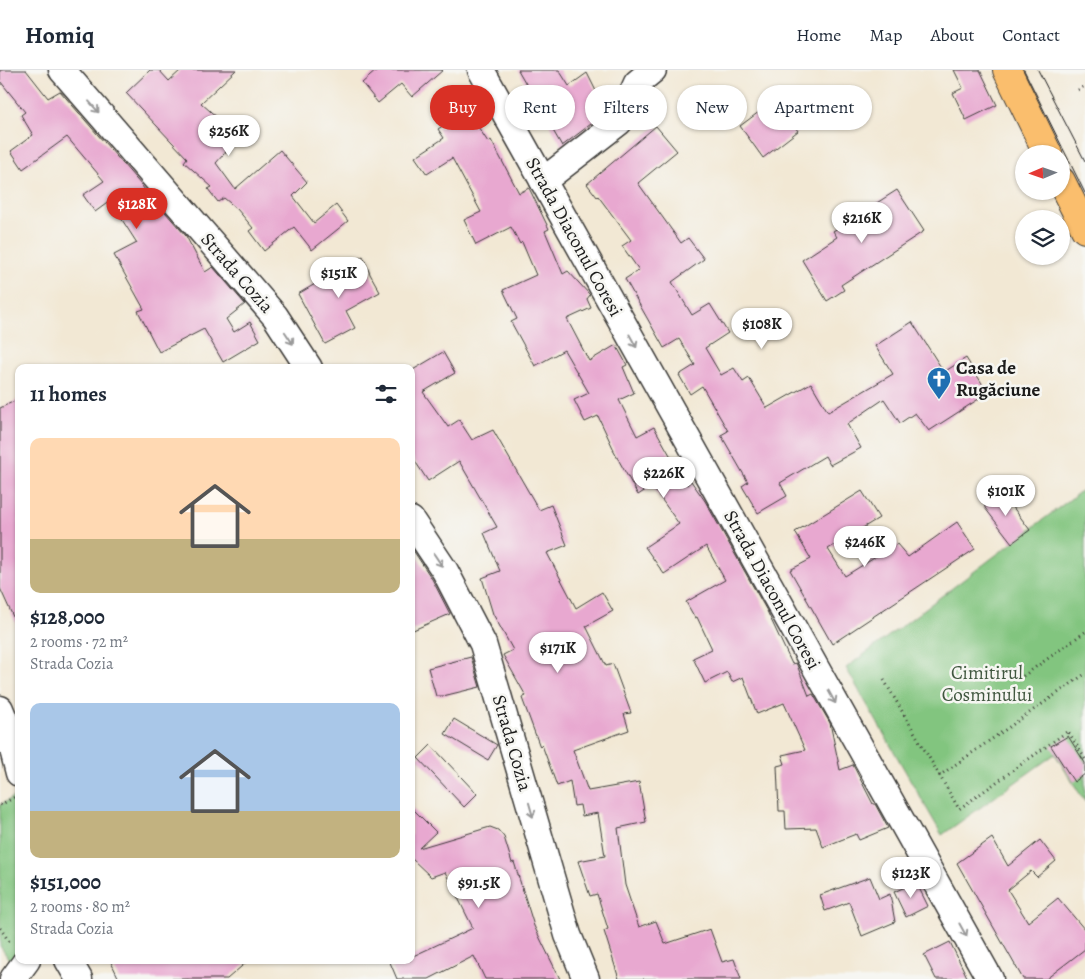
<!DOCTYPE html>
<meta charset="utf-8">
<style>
:root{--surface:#fff;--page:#f6f6f7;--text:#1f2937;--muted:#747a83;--line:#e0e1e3;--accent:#d93025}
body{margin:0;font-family:Alegreya,serif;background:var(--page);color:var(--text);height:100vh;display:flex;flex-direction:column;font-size:19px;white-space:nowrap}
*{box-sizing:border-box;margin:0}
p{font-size:16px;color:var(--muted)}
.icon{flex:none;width:28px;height:28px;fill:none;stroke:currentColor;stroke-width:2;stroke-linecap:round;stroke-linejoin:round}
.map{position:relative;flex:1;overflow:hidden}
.panel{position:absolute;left:15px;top:294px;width:400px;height:600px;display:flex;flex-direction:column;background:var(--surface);border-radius:10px;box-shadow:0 1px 4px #0004}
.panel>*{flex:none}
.top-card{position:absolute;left:430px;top:15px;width:475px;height:45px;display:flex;gap:10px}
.needle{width:32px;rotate:268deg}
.buttons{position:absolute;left:1015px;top:75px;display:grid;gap:10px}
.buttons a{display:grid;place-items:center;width:55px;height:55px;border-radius:50%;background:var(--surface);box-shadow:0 1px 4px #0004;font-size:25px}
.price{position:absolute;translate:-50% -42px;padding:0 11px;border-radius:18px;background:#fff;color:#222;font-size:16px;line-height:32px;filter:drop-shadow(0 1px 2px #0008)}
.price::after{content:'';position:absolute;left:50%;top:30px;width:15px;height:11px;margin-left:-8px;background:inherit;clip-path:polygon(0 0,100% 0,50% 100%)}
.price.selected{background:var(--accent);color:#fff}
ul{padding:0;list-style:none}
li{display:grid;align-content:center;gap:10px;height:265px;padding:0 15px}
li span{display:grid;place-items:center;height:155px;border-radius:10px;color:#555}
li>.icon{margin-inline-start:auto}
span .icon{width:90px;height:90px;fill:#fffc;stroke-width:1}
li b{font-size:21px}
h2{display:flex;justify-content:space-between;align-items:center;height:60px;padding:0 15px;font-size:21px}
.chip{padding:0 18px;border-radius:22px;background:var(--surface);box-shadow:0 1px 4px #0004;font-size:18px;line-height:45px}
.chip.selected{background:var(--accent);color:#fff}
header{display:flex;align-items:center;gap:30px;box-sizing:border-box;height:70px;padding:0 25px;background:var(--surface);border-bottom:1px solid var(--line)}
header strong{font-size:24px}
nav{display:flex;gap:28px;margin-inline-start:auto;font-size:18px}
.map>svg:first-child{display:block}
</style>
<header>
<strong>Homiq</strong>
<nav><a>Home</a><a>Map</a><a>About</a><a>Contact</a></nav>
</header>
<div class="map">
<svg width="1085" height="909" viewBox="0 0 1085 909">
<rect width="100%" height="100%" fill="#f6f6f2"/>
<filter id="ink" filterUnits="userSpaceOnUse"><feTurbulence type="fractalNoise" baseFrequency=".02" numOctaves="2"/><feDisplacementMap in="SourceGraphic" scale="10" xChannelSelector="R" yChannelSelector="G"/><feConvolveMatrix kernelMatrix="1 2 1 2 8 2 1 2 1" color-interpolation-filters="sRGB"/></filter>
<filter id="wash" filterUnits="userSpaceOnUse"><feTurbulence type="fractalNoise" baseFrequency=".0096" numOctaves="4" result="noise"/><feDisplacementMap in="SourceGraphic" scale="20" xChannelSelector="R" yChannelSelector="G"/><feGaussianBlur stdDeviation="1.12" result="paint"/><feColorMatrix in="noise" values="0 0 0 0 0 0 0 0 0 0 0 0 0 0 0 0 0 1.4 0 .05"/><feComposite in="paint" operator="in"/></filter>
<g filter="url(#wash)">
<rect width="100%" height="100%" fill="#f2e8d4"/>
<g fill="#82c57f" stroke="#4f704e">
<path d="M1085 418V732L1055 684 942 765 846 598Z"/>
<path d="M19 724V890L18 903 0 876V735Z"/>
</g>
<g id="blocks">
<g fill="#e8a8d0">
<path d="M0 0H26L48 28 60 21 142 116 150 127 151 126 186 166 205 202 213 197 245 234 226 249 234 262 250 252 260 270 223 292 204 259 159 282 138 241 144 239 114 185 137 173 110 131 95 142 83 125 104 111 67 67 23 99 11 81 33 65 21 45 25 42 0 11Z"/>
<path d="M150 0H159L169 11 181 0H236L201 33 239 67 216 93 235 119 280 80 307 112 293 126 314 153 336 135 348 151 312 180 294 157 264 181 249 161 253 158 237 139 224 128 218 132 208 119 212 117 184 92 187 88 126 23Z"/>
<path d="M377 0H443L412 27 401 14 378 33 362 13Z"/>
<path d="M518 0H559L569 16 587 3 602 33 589 41 595 51 562 76Z"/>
<path d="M954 0H980L997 35 966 50 953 23 963 18Z"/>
<path d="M775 30 798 61 763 88 740 56Z"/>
<path d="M467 40 488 72 491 70 519 123 529 118 549 159 545 161 563 204 568 201 590 225 587 229 591 238 567 249 589 291 616 275 627 295 623 297 634 323 619 330 637 366 654 357 687 415 691 411 705 431 767 541 792 594 796 593 797 595 809 626 813 624 830 653 840 700 853 695 873 734H875L888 758 859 770 856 764 823 777 816 758 786 759 785 741H779L777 696 785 694 782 685 805 680 784 633 757 644 743 607 732 612 727 602 705 613 693 588 712 579 697 547 695 548 686 532 725 510 706 476 664 504 645 477 679 454 652 416 638 425 613 380H614L598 346 585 352 574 330 589 323 564 280 535 296 511 252 517 249 503 220 536 205 522 172 520 174 511 157 476 175 464 150 481 142 452 88 427 104 415 87 444 68 438 59Z"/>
<path d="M656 56 677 81 638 113 681 173 688 168 704 189 672 212 692 245 710 234 728 263 705 278 721 305 734 298 743 312 749 308 767 338 811 313 828 342 893 304 875 276 912 252 944 302 966 288 988 323 929 361 915 343 900 353 884 329 847 354 861 378 830 395 825 386 780 413 787 426 758 443 742 416 748 412 721 365 728 361 702 316 690 324 679 305 695 295 679 269 664 278 625 209 639 200 622 176 631 170 598 126 597 127 587 114Z"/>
<path d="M897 120 924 161 841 215 844 220 827 231 802 190 837 167 833 161Z"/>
<path d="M363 186 370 204 380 222 346 241 355 258 325 274 298 224Z"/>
<path d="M443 282 455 303 423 322 448 357 459 350 472 370 493 360 539 440 551 435 567 475 547 483 576 538 602 522 613 541 586 556 606 596 613 594 631 643 624 644 629 660 573 680 588 721 639 712 646 752 618 758 625 815 639 857 656 851 665 874 710 859 722 892 734 889 741 909H619L604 861 608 859 597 824 590 826 578 791 605 786 598 743 582 746 580 735 574 736 570 711 557 716 542 675 540 677 522 628 526 626 503 585 513 580 493 544 482 508 500 501 484 463 497 457 459 391 428 411 411 385V301Z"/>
<path d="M19 329V560L0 518V338Z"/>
<path d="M1000 420 1030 460 1012 473 985 438V432Z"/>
<path d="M862 421 879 448 828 479 845 506 897 474 908 487 957 452 975 479 832 574 790 500 811 489 795 462Z"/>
<path d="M411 477 432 509 450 544 411 561Z"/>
<path d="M471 587 480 617 443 626H436L428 598Z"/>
<path d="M454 649 497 675 488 690 445 664Z"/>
<path d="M1068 666 1085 693V704L1074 712 1051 676Z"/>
<path d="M431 675 477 724 464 737 418 688Z"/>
<path d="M411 737 436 762 419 778 490 757 498 760 504 767 512 793 514 792 534 856 560 909H485L474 886 429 909H397L389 890H411V887L473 858 445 802 431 807 411 788Z"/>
<path d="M992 768 1008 796 1040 770 1056 791 1037 807 1031 801 1008 820 1028 852 1058 828 1085 860V879L1046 909H1023L957 793Z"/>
<path d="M870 807 879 829 890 824 895 852 862 866 849 832 825 841 820 825Z"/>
<path d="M916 812 928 836 906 847 894 822Z"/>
<path d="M950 872 968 909H936L924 885Z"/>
<path d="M110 890H249L227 909H119Z"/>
</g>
</g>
</g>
<g filter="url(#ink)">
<use href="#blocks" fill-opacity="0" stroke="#3c3b38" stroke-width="1"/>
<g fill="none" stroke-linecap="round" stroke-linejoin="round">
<defs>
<g id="minor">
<path d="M62 0 275 246 309 298"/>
<path d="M481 0 990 909"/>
<path d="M543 111 619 52 637 13 653 0"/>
<path d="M411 450 445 501 483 574 568 865 586 909"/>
<path d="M0 639 7 656 19 703"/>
<path d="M68 890 79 909"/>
<path d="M13 909 27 890"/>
</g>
<g id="major">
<path d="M1007 0 1048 84"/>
<path d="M1061 111 1085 159"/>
</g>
</defs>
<use href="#minor" stroke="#3c3b38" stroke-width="29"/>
<use href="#major" stroke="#3c3b38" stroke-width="30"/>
<g stroke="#3c3b38" stroke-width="3" stroke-dasharray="1 4" stroke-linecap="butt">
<path d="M1078 20 1085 16"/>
<path d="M1019 609 1085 562"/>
<path d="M884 610 959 739 1068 661 1085 689"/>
<path d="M939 706 1085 604"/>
<path d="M0 735 17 726"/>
<path d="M0 858 11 874"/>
</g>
<use href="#minor" stroke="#fff" stroke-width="26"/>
<use href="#major" stroke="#fabe6d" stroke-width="28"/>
<g stroke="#1c1c1c" stroke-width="1">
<path d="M1024 0 1085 123"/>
<path d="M1038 0 1085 91"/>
</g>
</g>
<defs><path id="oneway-shaft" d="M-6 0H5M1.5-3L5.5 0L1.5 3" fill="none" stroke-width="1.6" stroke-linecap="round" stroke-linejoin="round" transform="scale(1.25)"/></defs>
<g stroke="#999">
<use href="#oneway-shaft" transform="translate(94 37) rotate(49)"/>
<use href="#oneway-shaft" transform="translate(289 268) rotate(56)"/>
<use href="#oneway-shaft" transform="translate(633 271) rotate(61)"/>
<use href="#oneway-shaft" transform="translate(438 490) rotate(56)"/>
<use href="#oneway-shaft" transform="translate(832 627) rotate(61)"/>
<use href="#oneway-shaft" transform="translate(531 740) rotate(74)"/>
<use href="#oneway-shaft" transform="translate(963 860) rotate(61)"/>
</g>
</g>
<defs>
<symbol id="church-pin" viewBox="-11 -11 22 30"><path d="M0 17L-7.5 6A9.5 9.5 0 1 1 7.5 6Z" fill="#1f6fb2" stroke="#f6f6f2"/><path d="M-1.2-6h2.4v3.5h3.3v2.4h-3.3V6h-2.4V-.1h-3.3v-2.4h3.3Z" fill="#fff"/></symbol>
</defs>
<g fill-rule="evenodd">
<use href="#church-pin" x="925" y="295" width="28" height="38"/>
</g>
<g text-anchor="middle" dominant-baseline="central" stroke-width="5" stroke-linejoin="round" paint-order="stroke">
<g font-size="19" fill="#1c1c1c" stroke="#f6f6f2">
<text transform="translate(574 167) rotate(61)">Strada Diaconul Coresi</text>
<text transform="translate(237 203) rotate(49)">Strada Cozia</text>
<text transform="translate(772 520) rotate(61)">Strada Diaconul Coresi</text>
<text transform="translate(512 673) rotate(74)">Strada Cozia</text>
</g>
<g font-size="19" font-weight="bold" fill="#1c1c1c" stroke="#f6f6f2" text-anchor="start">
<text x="956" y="298">Casa de<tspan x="956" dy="22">Rugăciune</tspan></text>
</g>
<g font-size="19" fill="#40573f" stroke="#f6f6f2">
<text x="987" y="603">Cimitirul<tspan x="987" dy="22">Cosminului</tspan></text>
</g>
</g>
</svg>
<div class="buttons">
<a><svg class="needle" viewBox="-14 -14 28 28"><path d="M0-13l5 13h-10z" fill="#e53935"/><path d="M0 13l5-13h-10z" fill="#747a83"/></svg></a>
<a><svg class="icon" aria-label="layers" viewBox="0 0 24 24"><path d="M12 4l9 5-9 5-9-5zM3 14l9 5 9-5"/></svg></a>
</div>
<b class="price" style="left:229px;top:87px">$256K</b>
<b class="price selected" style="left:137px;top:160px">$128K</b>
<b class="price" style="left:862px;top:174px">$216K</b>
<b class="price" style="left:339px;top:229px">$151K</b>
<b class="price" style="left:762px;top:280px">$108K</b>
<b class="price" style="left:664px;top:429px">$226K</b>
<b class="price" style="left:1006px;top:447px">$101K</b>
<b class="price" style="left:865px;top:498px">$246K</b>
<b class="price" style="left:558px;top:604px">$171K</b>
<b class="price" style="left:911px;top:829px">$123K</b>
<b class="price" style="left:479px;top:839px">$91.5K</b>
<div class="top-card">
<a class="chip selected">Buy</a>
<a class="chip">Rent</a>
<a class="chip">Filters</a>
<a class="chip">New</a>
<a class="chip">Apartment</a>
</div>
<section class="panel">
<h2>11 homes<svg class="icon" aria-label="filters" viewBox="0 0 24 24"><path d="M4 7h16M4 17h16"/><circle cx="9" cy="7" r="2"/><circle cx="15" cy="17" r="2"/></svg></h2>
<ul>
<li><span style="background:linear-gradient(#ffd9b3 65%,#c2b280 0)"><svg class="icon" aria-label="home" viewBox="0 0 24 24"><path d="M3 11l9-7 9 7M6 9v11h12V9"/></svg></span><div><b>$128,000</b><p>2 rooms · 72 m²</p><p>Strada Cozia</p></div></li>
<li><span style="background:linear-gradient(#a9c7e8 70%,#c2b280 0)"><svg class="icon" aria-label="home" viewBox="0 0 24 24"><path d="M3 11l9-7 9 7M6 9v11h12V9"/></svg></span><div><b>$151,000</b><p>2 rooms · 80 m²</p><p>Strada Cozia</p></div></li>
</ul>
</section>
</div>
